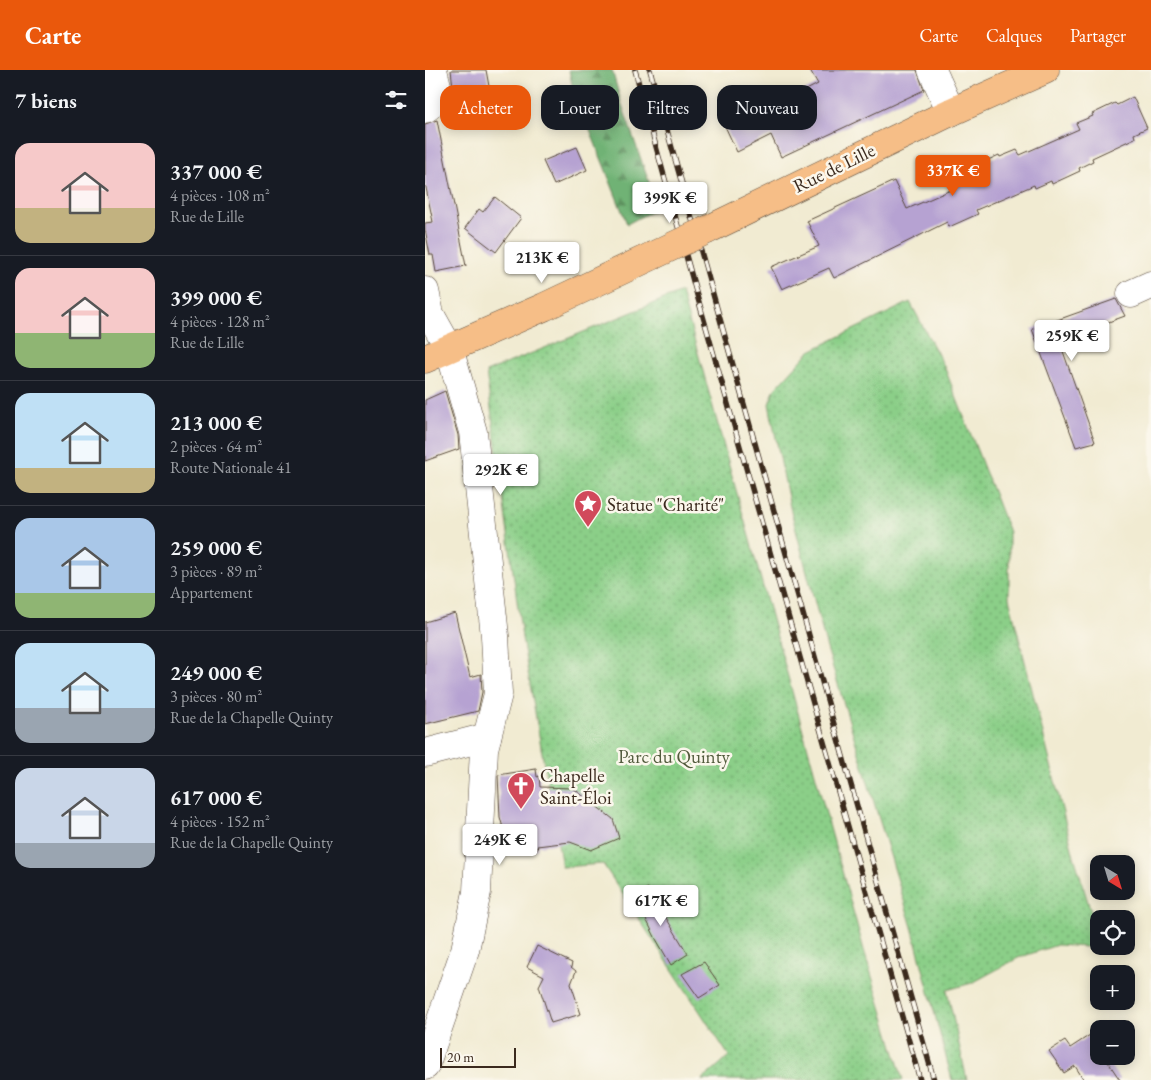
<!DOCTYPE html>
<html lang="fr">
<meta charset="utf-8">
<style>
:root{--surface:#171b24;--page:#20242c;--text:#f1f3f6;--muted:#9ea1a6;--line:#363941;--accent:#ea580c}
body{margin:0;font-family:"EB Garamond",serif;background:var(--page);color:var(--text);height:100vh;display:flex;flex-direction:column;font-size:19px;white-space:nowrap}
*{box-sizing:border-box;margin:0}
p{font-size:16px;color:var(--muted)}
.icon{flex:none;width:28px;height:28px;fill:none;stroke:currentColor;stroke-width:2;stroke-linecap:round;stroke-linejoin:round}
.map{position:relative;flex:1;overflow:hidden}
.details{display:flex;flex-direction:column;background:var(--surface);width:425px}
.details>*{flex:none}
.top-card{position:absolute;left:15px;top:15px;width:475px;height:45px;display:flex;gap:10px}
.needle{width:32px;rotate:142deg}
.fabs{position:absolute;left:665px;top:785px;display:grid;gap:10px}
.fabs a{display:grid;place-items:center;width:45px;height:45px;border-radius:10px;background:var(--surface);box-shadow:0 2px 12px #0003;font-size:25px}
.scale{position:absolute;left:15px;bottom:12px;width:76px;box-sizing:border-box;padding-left:5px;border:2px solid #3b2a1e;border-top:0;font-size:14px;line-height:18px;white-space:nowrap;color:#3b2a1e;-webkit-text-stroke:4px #fbf7ec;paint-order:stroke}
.price{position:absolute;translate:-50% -42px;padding:0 11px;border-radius:5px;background:#fff;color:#222;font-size:16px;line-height:32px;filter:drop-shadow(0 1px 2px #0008)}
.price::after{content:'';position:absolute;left:50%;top:30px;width:15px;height:11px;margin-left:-8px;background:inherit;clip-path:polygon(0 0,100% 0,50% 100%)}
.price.current{background:var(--accent);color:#fff}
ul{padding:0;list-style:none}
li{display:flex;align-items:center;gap:15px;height:125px;padding:0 15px}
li+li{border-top:1px solid var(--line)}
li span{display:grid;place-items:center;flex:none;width:140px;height:100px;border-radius:15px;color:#555}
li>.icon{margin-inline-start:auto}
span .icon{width:60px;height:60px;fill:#fffc;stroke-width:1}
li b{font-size:21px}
h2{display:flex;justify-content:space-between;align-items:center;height:60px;padding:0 15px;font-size:21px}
.chip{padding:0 18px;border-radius:15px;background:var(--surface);box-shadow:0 2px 12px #0003;font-size:18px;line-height:45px}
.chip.current{background:var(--accent);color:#fff}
header{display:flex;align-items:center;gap:30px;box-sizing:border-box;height:70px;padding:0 25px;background:var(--accent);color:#fff}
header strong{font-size:24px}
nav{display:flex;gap:28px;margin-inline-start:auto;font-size:18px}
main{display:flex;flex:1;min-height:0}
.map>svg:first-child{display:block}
</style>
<header>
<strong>Carte</strong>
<nav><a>Carte</a><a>Calques</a><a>Partager</a></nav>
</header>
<main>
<section class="details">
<h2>7 biens<svg class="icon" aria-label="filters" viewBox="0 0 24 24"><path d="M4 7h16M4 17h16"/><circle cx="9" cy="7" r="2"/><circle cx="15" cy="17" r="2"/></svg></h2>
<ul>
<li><span style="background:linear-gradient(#f6c9c9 65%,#c2b280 0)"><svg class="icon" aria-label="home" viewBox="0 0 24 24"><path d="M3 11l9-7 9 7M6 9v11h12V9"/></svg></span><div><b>337 000 €</b><p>4 pièces · 108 m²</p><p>Rue de Lille</p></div></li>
<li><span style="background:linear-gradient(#f6c9c9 65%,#8fb573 0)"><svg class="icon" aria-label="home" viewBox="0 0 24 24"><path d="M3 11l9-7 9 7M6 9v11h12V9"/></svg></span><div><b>399 000 €</b><p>4 pièces · 128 m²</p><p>Rue de Lille</p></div></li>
<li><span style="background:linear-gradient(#bfe0f5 75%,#c2b280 0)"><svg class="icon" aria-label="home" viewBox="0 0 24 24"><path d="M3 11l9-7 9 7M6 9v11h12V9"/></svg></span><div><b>213 000 €</b><p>2 pièces · 64 m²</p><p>Route Nationale 41</p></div></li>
<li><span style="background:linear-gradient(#a9c7e8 75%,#8fb573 0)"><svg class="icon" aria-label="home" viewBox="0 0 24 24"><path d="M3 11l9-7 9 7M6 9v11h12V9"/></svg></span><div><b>259 000 €</b><p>3 pièces · 89 m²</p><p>Appartement</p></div></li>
<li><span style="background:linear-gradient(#bfe0f5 65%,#9aa5b1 0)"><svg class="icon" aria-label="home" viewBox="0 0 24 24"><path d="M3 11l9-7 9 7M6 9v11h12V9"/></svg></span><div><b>249 000 €</b><p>3 pièces · 80 m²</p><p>Rue de la Chapelle Quinty</p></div></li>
<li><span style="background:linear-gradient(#c9d6e8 75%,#9aa5b1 0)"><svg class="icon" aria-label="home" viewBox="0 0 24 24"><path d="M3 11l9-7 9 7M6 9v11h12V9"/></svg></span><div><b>617 000 €</b><p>4 pièces · 152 m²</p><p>Rue de la Chapelle Quinty</p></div></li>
</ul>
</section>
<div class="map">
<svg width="726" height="1010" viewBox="0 0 726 1010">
<defs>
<pattern id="green-dots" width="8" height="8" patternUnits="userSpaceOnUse" patternTransform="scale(1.25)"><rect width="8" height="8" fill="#8bcf88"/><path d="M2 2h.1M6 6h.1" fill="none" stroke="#73a86f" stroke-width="1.8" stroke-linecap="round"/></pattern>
<pattern id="forest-firs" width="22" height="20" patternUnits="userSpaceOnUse" patternTransform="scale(1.25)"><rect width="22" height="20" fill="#70b274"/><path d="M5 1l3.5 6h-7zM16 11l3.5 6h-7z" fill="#5d915f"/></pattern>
</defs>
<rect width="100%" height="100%" fill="#fbf7ec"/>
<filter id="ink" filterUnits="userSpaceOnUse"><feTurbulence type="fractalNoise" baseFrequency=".02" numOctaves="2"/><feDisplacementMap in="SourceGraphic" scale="10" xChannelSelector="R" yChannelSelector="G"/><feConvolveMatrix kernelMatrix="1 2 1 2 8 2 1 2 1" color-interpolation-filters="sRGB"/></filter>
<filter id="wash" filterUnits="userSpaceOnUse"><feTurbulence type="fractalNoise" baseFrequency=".0096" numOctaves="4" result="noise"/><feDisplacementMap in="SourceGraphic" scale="20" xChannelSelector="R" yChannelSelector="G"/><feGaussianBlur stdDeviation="1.12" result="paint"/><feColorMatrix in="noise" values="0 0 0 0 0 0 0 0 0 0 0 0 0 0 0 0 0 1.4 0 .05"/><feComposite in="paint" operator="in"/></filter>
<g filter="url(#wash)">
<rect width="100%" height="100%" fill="#f1ebd2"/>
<g fill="url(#green-dots)" stroke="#637c53">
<path d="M256 222 439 880 478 1010H277L304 986 178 794 137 797 97 568 61 302Z"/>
<path d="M485 232 519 296 584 462V528L648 783 674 868V876L677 878 632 875 593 888 547 913 522 920 542 1010H527L487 857 401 575 365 437 344 334 349 320 385 281Z"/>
</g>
<path fill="url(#forest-firs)" stroke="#566e49" d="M144 0H187L196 32 233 138 202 154 147 15Z"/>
<g id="blocks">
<g fill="#b6a2d2">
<path d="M26 0H61L68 38 30 45 27 27 28 17Z"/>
<path d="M385 0H492L499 20 356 87 346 65 312 82 299 54 356 27 358 32 393 14Z"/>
<path d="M708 27 722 58 709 64 710 68 667 88 668 91 654 98 655 101 627 114 626 111 610 118 609 115 551 140 553 144 524 157 522 152 409 208 404 198 357 219 346 197 394 176 382 151 469 111 482 139 528 119 527 116 538 111 535 105 552 97V95L574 85 575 87 592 80 595 85 654 59 651 53 668 46 667 44 690 33 692 35Z"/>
<path d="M12 50 41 196 11 202 8 185H5L0 159V153L8 152 0 113V54Z"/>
<path d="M152 77 162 100 129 115 118 91Z"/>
<path d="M70 127 96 148 71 182 40 158 54 139 58 142Z"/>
<path d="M691 229 700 246 634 270 670 372 651 377 607 259Z"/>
<path d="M20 321 33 365 34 379 0 391V330Z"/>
<path d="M30 543 45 607 56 604 57 622 53 641 0 654V552Z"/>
<path d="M111 699 112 707 114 706 115 717 148 718 188 749 194 768 166 780 145 772 112 776 113 779 93 782 89 768 81 769 75 747 73 705Z"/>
<path d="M223 818 263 884 246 895 231 869 209 825Z"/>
<path d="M112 876 147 893 146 897 151 901 146 914 156 944 126 953 114 916 119 906 102 897Z"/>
<path d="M279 892 295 915 274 928 257 904Z"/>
<path d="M665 965 674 978V986H679L695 1010H659L650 996 639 1003 624 981 640 971 645 978Z"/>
</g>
</g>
</g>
<g filter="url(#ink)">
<use href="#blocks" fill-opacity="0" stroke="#564739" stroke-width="1"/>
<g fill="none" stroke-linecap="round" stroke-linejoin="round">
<defs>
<g id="minor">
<path d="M507 0 526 42"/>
<path d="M0 39 4 36 13 20 8 0"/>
<path d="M0 221 5 244 24 278 48 362 70 566 73 624 59 679 52 822 40 880 0 996"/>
<path d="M706 224 726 215"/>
<path d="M0 683 62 667"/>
</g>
<g id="major">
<path d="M282 160 526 42 620 0"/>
<path d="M0 289 119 237 227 186"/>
</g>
</defs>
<use href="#minor" stroke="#564739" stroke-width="29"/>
<use href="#major" stroke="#564739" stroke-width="29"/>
<use href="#minor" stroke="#fff" stroke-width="28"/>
<use href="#major" stroke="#f6be87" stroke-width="28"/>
<defs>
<g id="rail">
<path d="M210 0 268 211 495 1010"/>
<path d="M225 0 509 1010"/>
</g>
</defs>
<use href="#rail" stroke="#3b2a1e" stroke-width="5.5"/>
<use href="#rail" stroke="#fbf7ec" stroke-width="4" stroke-dasharray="11" stroke-linecap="butt"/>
<defs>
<path id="major-bridge" d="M227 186 282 160"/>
</defs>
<use href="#major-bridge" stroke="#564739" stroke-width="29" stroke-linecap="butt"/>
<use href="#major-bridge" stroke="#f6be87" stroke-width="28"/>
</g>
</g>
<defs>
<symbol id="sight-pin" viewBox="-11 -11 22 30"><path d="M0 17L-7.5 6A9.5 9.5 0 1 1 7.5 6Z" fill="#d1495b" stroke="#fbf7ec"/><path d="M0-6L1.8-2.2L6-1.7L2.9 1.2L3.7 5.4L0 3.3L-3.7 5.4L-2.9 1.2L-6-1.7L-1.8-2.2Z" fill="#fff"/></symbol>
<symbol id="church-pin" viewBox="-11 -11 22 30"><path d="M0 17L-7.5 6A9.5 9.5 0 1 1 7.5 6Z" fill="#d1495b" stroke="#fbf7ec"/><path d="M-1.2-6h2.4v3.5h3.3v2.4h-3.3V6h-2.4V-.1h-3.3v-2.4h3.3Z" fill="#fff"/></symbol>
</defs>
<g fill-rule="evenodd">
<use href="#sight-pin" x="147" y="418" width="32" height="43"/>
<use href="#church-pin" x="80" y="700" width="32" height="43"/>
</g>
<g text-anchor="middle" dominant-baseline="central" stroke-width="5" stroke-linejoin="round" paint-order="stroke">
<g font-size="19" fill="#3b2a1e" stroke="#fbf7ec">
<text transform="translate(409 98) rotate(-26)">Rue de Lille</text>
</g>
<g font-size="19" fill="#3b2a1e" stroke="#fbf7ec" text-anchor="start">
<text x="182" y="434">Statue "Charité"</text>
<text x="115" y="705">Chapelle<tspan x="115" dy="22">Saint-Éloi</tspan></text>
</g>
<g font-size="19" fill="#535c3e" stroke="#fbf7ec">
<text x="249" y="686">Parc du Quinty</text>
</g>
</g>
</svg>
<div class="fabs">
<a><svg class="needle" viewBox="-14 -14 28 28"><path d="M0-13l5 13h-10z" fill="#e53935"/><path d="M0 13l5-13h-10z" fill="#9ea1a6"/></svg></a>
<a><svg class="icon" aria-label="locate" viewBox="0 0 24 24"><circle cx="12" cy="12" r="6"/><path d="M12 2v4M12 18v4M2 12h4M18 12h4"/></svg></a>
<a>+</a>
<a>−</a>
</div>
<div class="scale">20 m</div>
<b class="price current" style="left:528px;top:127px">337K €</b>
<b class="price" style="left:245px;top:154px">399K €</b>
<b class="price" style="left:117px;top:214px">213K €</b>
<b class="price" style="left:647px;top:292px">259K €</b>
<b class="price" style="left:76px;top:426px">292K €</b>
<b class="price" style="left:75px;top:796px">249K €</b>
<b class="price" style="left:236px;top:857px">617K €</b>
<div class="top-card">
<a class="chip current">Acheter</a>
<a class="chip">Louer</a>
<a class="chip">Filtres</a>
<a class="chip">Nouveau</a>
</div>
</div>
</main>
